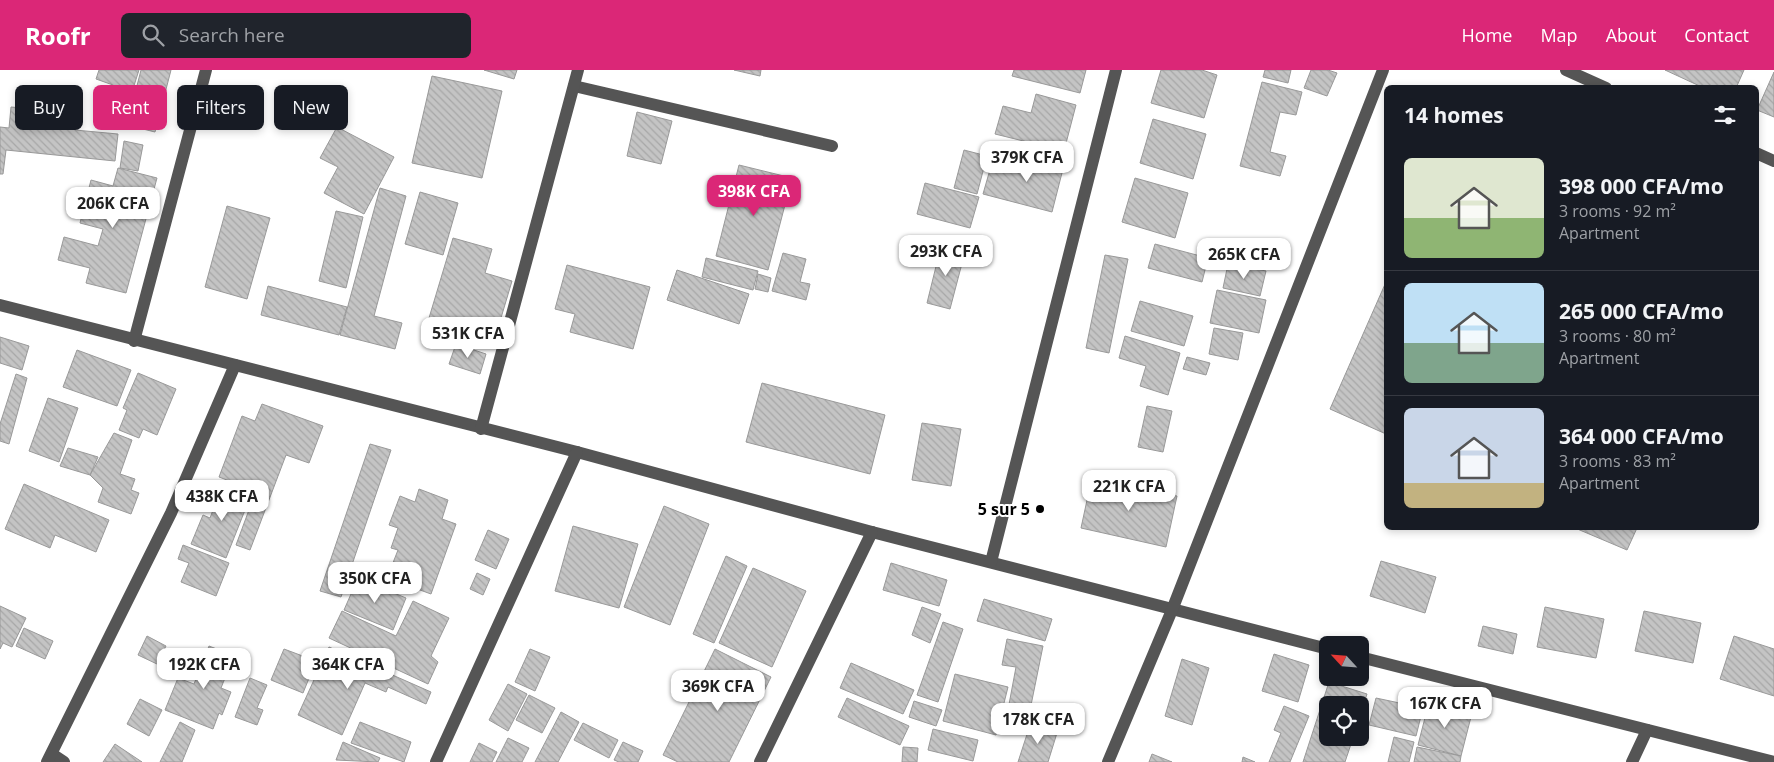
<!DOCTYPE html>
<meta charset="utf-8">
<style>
:root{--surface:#171b24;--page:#20242c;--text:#f1f3f6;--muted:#9ea1a6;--line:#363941;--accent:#db2777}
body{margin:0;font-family:"Open Sans",sans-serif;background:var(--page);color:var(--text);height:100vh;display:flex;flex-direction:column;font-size:19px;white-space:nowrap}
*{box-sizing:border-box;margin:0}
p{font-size:16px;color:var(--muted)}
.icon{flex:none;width:28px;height:28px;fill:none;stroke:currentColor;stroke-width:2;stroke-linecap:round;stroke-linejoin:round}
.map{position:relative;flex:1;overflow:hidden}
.sheet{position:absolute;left:1384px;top:15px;width:375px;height:445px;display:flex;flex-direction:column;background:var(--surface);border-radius:8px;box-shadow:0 2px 8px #0003}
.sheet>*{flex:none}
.banner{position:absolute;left:15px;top:15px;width:475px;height:45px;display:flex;gap:10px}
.needle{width:32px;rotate:296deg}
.tools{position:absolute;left:1319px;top:566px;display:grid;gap:10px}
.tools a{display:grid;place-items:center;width:50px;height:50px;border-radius:8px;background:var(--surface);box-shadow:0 2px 8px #0003;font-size:25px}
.price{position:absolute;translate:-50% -42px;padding:0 11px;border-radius:10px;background:#fff;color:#222;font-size:16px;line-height:32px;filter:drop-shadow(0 1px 2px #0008)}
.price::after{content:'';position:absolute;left:50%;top:30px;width:15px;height:11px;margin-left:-8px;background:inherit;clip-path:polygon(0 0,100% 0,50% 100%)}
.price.active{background:var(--accent);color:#fff}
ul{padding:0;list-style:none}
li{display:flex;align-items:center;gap:15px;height:125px;padding:0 20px}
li+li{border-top:1px solid var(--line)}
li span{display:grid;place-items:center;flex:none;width:140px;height:100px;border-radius:8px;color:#555}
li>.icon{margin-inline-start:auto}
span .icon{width:60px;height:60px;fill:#fffc;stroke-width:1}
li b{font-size:21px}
h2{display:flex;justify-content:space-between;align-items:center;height:60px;padding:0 20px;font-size:21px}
.tag{padding:0 18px;border-radius:8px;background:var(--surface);box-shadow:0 2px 8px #0003;font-size:18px;line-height:45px}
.tag.active{background:var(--accent);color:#fff}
header{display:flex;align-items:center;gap:30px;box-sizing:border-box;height:70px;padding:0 25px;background:var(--accent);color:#fff}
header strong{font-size:24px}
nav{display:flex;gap:28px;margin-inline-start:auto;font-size:18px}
.search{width:350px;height:45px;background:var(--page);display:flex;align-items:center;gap:12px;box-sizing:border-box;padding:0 18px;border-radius:8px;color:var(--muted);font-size:19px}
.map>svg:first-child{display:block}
</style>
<header>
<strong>Roofr</strong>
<div class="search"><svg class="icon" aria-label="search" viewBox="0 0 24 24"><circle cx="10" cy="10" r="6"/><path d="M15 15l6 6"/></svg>Search here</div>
<nav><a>Home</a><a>Map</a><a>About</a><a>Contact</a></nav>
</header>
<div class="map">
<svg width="1774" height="692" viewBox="0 0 1774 692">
<defs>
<pattern id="building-back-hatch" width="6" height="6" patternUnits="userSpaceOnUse" patternTransform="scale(1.25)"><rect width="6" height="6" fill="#c4c4c4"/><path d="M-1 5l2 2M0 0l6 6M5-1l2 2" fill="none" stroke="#a7a7a7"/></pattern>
</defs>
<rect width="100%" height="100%" fill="#fff"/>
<g fill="url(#building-back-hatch)" stroke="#999">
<path d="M99 0H139L123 50 104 45 113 15 96 9Z"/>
<path d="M141 0H171L155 62 127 55Z"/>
<path d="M484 0H517L514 9Z"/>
<path d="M734 0H761L760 6Z"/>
<path d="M1014 0H1086L1080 23 1012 6Z"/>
<path d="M1161 0H1202L1217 5 1204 48 1151 33Z"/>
<path d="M1265 0H1291L1288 13 1263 7Z"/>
<path d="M1311 0H1328L1337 3 1327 26 1304 18Z"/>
<path d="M1665 0H1744L1736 18H1704Z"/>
<path d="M1774 2V47L1757 40Z"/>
<path d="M432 6 502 21 482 108 412 93Z"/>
<path d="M1262 12 1302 22 1296 45 1280 42 1270 82 1286 86 1280 106 1240 96Z"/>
<path d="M1036 24 1076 35 1064 81 995 64 1003 36 1031 43Z"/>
<path d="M11 37 76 43 75 60 118 64 115 91 6 80 3 104H0V57L9 58Z"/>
<path d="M637 42 672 51 661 94 627 86Z"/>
<path d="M1153 49 1206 64 1193 109 1140 93Z"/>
<path d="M337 57 394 87 364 144 324 123 338 97 320 88Z"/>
<path d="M124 71 143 75 138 101 120 98Z"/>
<path d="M964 80 987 86 977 124 954 118Z"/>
<path d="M1024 85 1064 95 1052 142 983 124 991 96 1019 103Z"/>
<path d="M739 95 792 108 768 200 716 186Z"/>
<path d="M118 98 157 108 126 223 86 213 90 198 58 190 64 167 98 176 103 159 80 153 91 110 113 116Z"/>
<path d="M1135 108 1188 123 1175 168 1122 152Z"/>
<path d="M925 113 979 127 970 158 917 144Z"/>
<path d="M380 118 406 126 374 246 402 253 395 279 340 265Z"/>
<path d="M420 122 458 133 443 185 405 174Z"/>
<path d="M227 136 270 148 247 229 205 217Z"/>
<path d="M336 141 363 147 346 218 319 211Z"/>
<path d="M453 168 492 179 485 203 512 211 495 268 429 248Z"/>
<path d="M1155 174 1208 188 1202 212 1148 198Z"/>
<path d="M941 176 965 182 950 239 927 233Z"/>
<path d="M783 183 806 189 800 212 810 214 806 230 772 221Z"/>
<path d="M1105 185 1128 189 1109 283 1086 278Z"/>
<path d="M706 188 758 201 753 220 702 207Z"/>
<path d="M1228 194 1266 201 1260 226 1223 218Z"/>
<path d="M567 195 650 217 633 279 570 262 575 244 555 239Z"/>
<path d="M677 200 749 224 739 254 667 230Z"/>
<path d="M758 204 771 208 768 222 755 219Z"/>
<path d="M1386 212V364L1330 339Z"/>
<path d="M268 216 347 237 339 265 261 245Z"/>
<path d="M1217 220 1266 230 1259 263 1210 253Z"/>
<path d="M1140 231 1193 246 1184 276 1131 261Z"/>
<path d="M1214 258 1243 263 1238 290 1209 284Z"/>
<path d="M1125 266 1180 283 1168 325 1140 316 1146 296 1119 288Z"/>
<path d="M0 267 29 276 22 300 0 293Z"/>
<path d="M456 274 486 284 480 304 449 294Z"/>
<path d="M77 280 131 300 117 336 63 317Z"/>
<path d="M1187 287 1210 293 1206 305 1183 299Z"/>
<path d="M138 303 176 319 157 365 143 359 139 368 119 360 127 340 123 338Z"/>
<path d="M16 304 27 308 9 374 0 371V354Z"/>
<path d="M762 313 885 345 870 404 746 372Z"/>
<path d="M48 328 78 338 59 392 29 381Z"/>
<path d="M262 334 323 356 309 393 286 385 250 480 236 475 256 421 219 407 242 346 255 351Z"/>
<path d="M1147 336 1172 341 1163 382 1138 377Z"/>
<path d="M922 353 961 359 951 416 912 410Z"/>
<path d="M114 363 132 370 120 404 135 409 131 420 139 423 131 444 98 432 103 418 90 405Z"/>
<path d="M370 374 391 380 341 527 320 521Z"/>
<path d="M68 378 98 387 90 405 60 396Z"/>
<path d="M1092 407 1177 426 1166 477 1081 458Z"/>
<path d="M24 414 109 450 96 482 55 465 50 478 5 459Z"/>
<path d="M223 414 251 425 226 488 191 474 203 445 210 448Z"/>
<path d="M419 419 448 430 442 449 456 454 431 524 387 508 398 480 391 478 398 458 389 455 400 426 415 432Z"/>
<path d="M664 436 709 454 670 555 624 537Z"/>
<path d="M573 456 638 474 619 538 555 521Z"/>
<path d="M1575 458H1637L1627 480Z"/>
<path d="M488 460 509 469 496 499 475 490Z"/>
<path d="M183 475 229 493 216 526 181 512 189 493 178 489Z"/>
<path d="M726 486 747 496 714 573 693 564Z"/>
<path d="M1381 491 1436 507 1425 543 1370 526Z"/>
<path d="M891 493 947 510 939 536 883 520Z"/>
<path d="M753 498 806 521 772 597 719 573Z"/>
<path d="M477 503 490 509 483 525 470 519Z"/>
<path d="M358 508 406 528 393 560 344 540Z"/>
<path d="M984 529 1052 549 1045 571 977 551Z"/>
<path d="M413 531 449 548 431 586 438 592 428 614 329 568 342 541 396 566Z"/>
<path d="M0 536 26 548 12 577 3 573 0 579Z"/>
<path d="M922 537 941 544 930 573 912 565Z"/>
<path d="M1545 537 1604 549 1596 588 1537 577Z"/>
<path d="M1644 541 1701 553 1693 593 1635 581Z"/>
<path d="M943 552 963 559 938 632 917 625Z"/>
<path d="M1483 556 1517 564 1513 584 1478 576Z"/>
<path d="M24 558 53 571 45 589 16 576Z"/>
<path d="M147 566 166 576 157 594 138 585Z"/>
<path d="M1734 566 1774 579V626L1720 609Z"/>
<path d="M1007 569 1043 576 1028 650 1007 645 1016 597 1002 595Z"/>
<path d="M209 576 240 588 236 600 229 598 221 618 231 622 222 645 219 643 213 659 165 640 178 608 194 614Z"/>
<path d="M329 577 431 622 426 634 388 617 386 622 365 613 342 665 298 645Z"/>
<path d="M284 579 316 591 303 623 271 610Z"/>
<path d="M530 579 550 587 535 621 515 612Z"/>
<path d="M715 579 771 607 729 692H678L663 685Z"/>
<path d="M1274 584 1309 595 1298 632 1262 621Z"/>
<path d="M1182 589 1209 598 1192 655 1165 646Z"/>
<path d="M851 593 914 620 903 644 840 618Z"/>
<path d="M955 604 1008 617 996 665 943 651Z"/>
<path d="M250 608 267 615 257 638 263 640 257 655 235 647Z"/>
<path d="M1329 612 1367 624 1360 646V635H1328V668H1353L1345 692H1303Z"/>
<path d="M508 614 527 624 508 661 489 650Z"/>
<path d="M529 625 555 638 542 663 516 650Z"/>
<path d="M847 628 909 656 900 675 838 647Z"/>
<path d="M1376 628 1423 638 1416 666 1369 655Z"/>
<path d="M140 629 162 640 149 666 127 654Z"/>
<path d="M914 631 942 640 936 656 909 647Z"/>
<path d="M1429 632 1472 643 1461 686 1418 675Z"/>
<path d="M1284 636 1309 646 1290 692H1269L1281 663 1274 660Z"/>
<path d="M561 642 579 652 558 692H535Z"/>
<path d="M180 652 195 660 182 692H160Z"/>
<path d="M360 652 411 672 404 692 351 673Z"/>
<path d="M583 653 618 670 609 688 574 670Z"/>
<path d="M1030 655 1057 663 1048 692H1018Z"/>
<path d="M933 659 978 670 973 691 928 680Z"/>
<path d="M1394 667 1414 672 1409 692H1388Z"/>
<path d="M508 668 529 678 522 692H496Z"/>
<path d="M343 672 380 688 378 692 336 690Z"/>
<path d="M623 672 643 681 638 692H619L614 690Z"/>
<path d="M479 673 497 682 492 692H470Z"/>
<path d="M115 674 142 692H103Z"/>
<path d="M903 677 918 678 917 692H902Z"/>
<path d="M1417 677 1461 686 1460 692H1414Z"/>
<path d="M1152 684 1172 692H1149Z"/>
<path d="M1243 687 1255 692H1242Z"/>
</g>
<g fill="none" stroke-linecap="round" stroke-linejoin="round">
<g stroke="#555" stroke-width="12">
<path d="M1566 0 1606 18"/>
<path d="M574 16 832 76"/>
<path d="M1756 83 1774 91"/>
<path d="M0 235 577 382 872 462 1328 579"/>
<path d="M134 271 206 0"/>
<path d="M481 359 578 0"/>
<path d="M991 492 1116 0"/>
<path d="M1360 587 1774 692"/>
<path d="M52 684 64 692"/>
<path d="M47 692 171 443 235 295"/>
<path d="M436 692 577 382"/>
<path d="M760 692 872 462"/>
<path d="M1108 692 1172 540 1383 0"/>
<path d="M1632 692 1647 660"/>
</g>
</g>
<circle fill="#000" stroke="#fff" stroke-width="2" cx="1040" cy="439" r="5"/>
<g text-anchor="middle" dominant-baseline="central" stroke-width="4" stroke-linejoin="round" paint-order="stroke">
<g font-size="16" font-weight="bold" fill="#000" stroke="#fff" text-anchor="end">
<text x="1030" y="439">5 sur 5</text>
</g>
</g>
</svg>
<div class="tools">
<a><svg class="needle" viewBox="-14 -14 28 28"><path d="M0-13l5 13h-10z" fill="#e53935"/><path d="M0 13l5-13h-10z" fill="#9ea1a6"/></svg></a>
<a><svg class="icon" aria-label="locate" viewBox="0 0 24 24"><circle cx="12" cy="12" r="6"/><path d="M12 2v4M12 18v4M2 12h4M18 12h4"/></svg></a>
</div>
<b class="price" style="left:1027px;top:113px">379K CFA</b>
<b class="price active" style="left:754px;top:147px">398K CFA</b>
<b class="price" style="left:113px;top:159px">206K CFA</b>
<b class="price" style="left:946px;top:207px">293K CFA</b>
<b class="price" style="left:1244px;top:210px">265K CFA</b>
<b class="price" style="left:468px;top:289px">531K CFA</b>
<b class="price" style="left:1129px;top:442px">221K CFA</b>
<b class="price" style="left:222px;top:452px">438K CFA</b>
<b class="price" style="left:375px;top:534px">350K CFA</b>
<b class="price" style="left:204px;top:620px">192K CFA</b>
<b class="price" style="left:348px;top:620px">364K CFA</b>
<b class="price" style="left:718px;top:642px">369K CFA</b>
<b class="price" style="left:1445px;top:659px">167K CFA</b>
<b class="price" style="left:1038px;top:675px">178K CFA</b>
<div class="banner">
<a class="tag">Buy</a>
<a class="tag active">Rent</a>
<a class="tag">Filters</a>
<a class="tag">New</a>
</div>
<section class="sheet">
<h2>14 homes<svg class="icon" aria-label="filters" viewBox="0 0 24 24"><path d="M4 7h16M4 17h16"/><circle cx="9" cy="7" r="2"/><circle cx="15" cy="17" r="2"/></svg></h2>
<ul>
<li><span style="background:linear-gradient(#dfe7d0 60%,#8fb573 0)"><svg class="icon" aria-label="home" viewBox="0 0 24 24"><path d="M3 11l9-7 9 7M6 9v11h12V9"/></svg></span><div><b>398 000 CFA/mo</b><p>3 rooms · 92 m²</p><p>Apartment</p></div></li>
<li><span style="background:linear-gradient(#bfe0f5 60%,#7fa58c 0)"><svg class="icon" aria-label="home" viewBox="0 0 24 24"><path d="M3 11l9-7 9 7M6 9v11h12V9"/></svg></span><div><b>265 000 CFA/mo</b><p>3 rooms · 80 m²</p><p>Apartment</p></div></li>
<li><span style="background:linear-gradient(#c9d6e8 75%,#c2b280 0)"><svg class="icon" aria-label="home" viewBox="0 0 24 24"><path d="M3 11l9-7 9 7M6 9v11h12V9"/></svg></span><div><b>364 000 CFA/mo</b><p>3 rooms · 83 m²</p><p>Apartment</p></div></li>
</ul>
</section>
</div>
